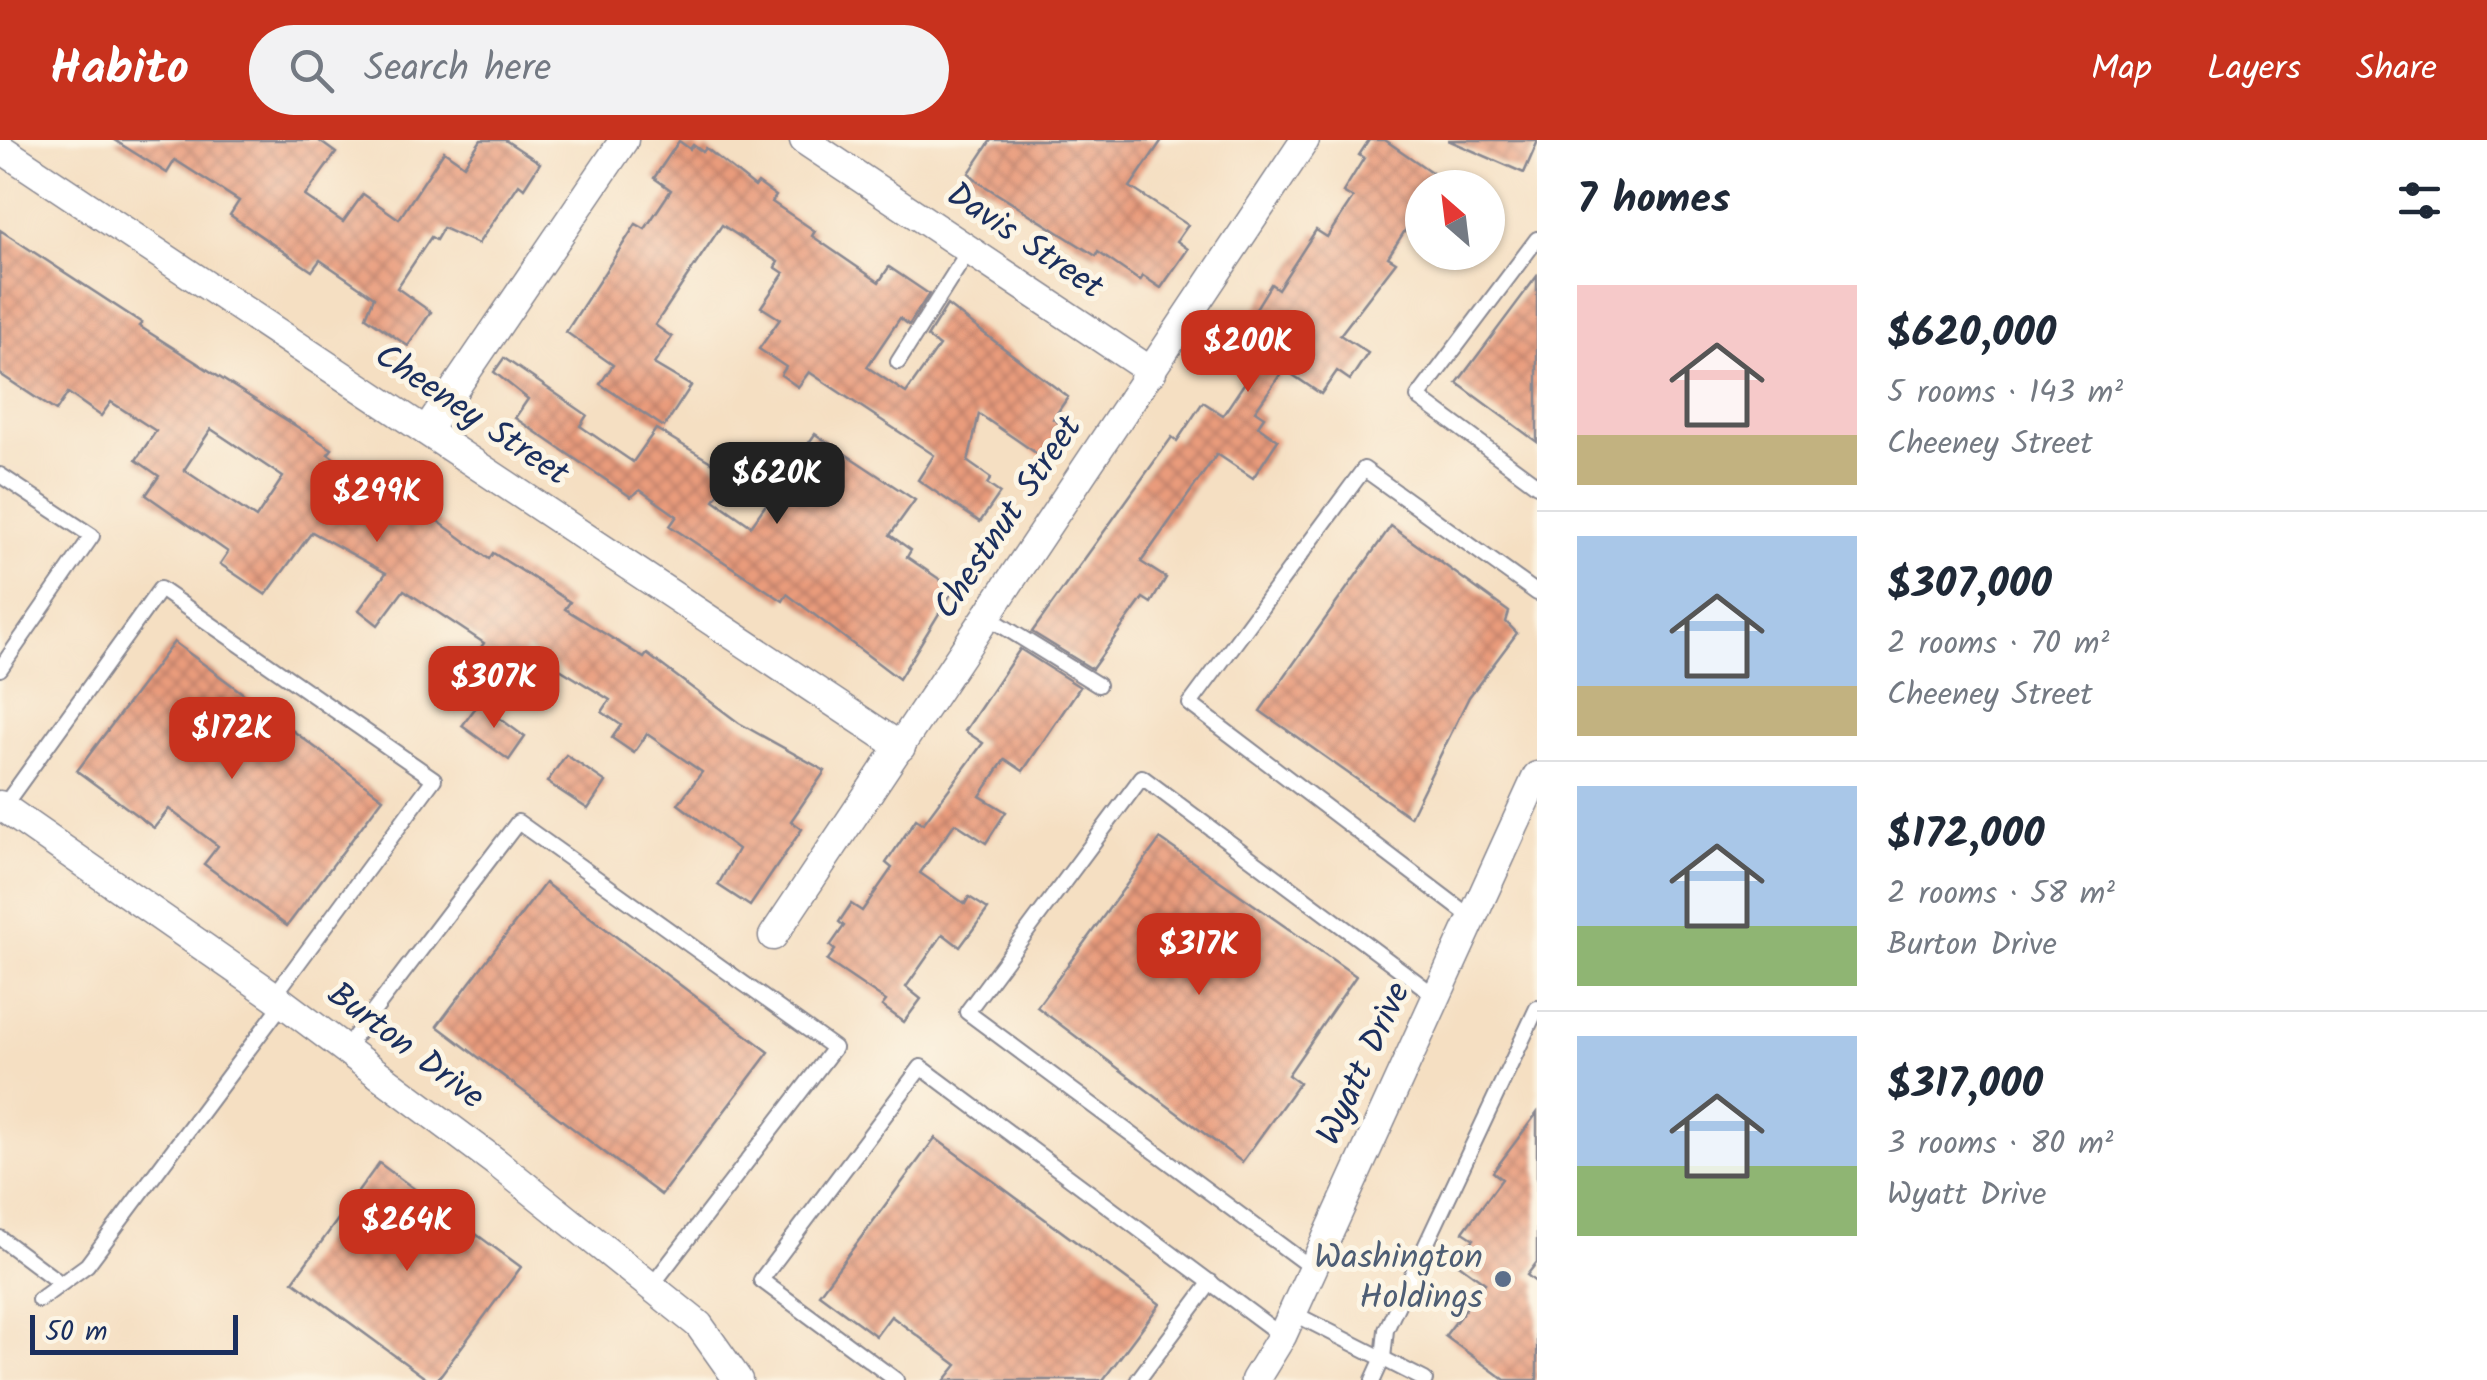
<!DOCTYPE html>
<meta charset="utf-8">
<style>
:root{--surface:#fff;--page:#f2f2f3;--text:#1f2937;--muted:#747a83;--line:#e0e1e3;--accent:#c8321e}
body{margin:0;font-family:Kalam,sans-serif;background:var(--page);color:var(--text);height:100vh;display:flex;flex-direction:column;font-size:38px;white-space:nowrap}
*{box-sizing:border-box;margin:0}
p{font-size:32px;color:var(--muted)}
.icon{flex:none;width:55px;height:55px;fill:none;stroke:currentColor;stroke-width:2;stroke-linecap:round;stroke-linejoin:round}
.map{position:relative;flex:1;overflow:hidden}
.sheet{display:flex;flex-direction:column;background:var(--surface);width:950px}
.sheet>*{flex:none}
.needle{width:65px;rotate:332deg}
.controls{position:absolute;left:1405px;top:30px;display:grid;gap:20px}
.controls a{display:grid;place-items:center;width:100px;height:100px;border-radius:50%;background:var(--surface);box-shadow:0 2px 8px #0004;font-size:50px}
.scale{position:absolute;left:30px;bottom:25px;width:208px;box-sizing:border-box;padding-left:10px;border:5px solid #1b2f5e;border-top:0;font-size:28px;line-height:35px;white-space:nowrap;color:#1b2f5e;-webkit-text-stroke:8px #fcf5e5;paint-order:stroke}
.price{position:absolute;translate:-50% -85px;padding:0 22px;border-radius:20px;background:var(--accent);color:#fff;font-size:32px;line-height:65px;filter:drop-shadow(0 2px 5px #0008)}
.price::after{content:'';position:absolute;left:50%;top:60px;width:30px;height:22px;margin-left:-15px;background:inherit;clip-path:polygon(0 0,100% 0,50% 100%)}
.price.selected{background:#222;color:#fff}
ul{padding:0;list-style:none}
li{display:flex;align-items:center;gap:30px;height:250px;padding:0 40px}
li+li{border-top:2px solid var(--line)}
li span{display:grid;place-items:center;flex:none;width:280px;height:200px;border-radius:0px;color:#555}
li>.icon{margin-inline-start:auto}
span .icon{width:120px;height:120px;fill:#fffc;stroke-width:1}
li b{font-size:42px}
h2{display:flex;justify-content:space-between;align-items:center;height:120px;padding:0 40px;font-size:42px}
header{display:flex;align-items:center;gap:60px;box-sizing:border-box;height:140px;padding:0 50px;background:var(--accent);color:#fff}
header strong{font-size:48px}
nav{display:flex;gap:55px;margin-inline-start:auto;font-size:35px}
.search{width:700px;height:90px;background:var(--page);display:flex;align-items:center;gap:25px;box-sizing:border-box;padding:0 35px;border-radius:55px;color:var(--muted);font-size:38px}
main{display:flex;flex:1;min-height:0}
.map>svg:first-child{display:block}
</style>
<header>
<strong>Habito</strong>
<div class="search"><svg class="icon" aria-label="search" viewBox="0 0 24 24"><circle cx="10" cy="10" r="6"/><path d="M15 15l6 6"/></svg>Search here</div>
<nav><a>Map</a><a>Layers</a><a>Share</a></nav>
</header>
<main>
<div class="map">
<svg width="1537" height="1240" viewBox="0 0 1537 1240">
<defs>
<pattern id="building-cross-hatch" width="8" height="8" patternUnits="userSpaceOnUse" patternTransform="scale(2.5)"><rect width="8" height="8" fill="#e99b7c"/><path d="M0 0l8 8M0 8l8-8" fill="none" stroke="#bc7f69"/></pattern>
</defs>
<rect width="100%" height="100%" fill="#fcf5e5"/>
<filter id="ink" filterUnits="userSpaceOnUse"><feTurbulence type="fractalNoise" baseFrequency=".01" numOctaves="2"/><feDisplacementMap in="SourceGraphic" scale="20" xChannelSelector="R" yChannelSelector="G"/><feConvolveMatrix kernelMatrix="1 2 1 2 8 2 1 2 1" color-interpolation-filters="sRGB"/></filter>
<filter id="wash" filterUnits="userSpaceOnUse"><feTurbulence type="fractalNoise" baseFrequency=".0048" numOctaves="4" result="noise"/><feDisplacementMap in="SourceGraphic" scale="40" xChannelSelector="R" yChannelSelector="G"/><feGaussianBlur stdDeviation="2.25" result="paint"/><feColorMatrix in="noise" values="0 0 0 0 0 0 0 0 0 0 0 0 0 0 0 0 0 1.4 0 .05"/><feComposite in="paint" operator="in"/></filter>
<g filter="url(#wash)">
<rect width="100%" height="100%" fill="#f5dfc2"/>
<g id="blocks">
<g fill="url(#building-cross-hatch)" fill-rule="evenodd">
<path d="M114 0H318L336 13 305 56 343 82 363 54 399 79 444 11 464 25 481 0H505L540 23 524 48 519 44 478 104 443 88 436 100 431 97 397 148 431 172 408 206 366 177 374 157 320 120 312 131 230 75 239 61 175 20 167 33Z"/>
<path d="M991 0H1162L1130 47 1188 85 1177 101 1188 109 1161 148 1143 136 1140 141 1098 112 1096 116 980 43 969 33Z"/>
<path d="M1369 0H1385L1440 38 1433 48H1422V64L1388 117 1396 122 1340 195 1368 213 1350 240 1337 231 1321 254 1284 229 1255 271 1264 277 1258 286 1278 300 1253 338 1217 314 1141 422 1166 438 1151 463 1143 458 1092 529 1032 492 1172 297 1177 301 1203 262 1223 275 1254 229 1239 218 1244 211 1234 204 1271 144 1278 149 1316 90 1327 97 1353 58 1343 52 1364 18 1359 15Z"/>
<path d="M1448 0H1537V3L1524 33Z"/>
<path d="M679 1 690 9 693 5 703 12 706 8 755 47 758 43 776 56 772 62 815 91 812 96 879 142 889 127 929 154 909 185 900 178 867 227 906 253 939 206 927 197 947 165 1068 257 1053 279 1068 289 1046 320 979 274 968 322 991 338 987 344 1000 353 980 382 918 340 934 315 809 232 798 247 781 235 786 227 759 209 780 179 761 167 784 133 775 127 778 122 722 85 655 185 672 197 654 224 691 246 664 287 600 244 613 225 566 192 636 84 645 89 671 50 654 38Z"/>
<path d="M0 90 142 183 139 186 332 309 328 314 372 345 415 364 489 419 493 413 535 439 570 462 565 469 644 518 647 514 739 583 825 631 791 681 802 689 750 766 718 745 738 709 678 664 702 632 647 594 634 613 612 598 621 585 602 572 610 560 527 509 494 557 462 535 484 503 404 450 378 485 359 470 386 433 312 392 266 455 220 424 228 412 146 355 159 336 136 320 156 291 111 262 101 276 68 253 56 271 0 234ZM211 289 283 337 256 378 184 330Z"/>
<path d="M1537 136V302L1457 243Z"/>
<path d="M504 218 587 275 580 286 633 322 656 289 711 322 731 337 714 360 751 386 815 294 915 360 890 395 911 410 907 417 954 449 899 539 787 454 783 461 670 386 677 376 640 350 631 357 515 278 528 259 494 232Z"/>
<path d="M1391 386 1509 472 1506 482 1517 493 1469 557 1410 677 1260 571Z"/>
<path d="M174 502 383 658 287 786 204 724 218 706 169 669 154 688 77 631Z"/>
<path d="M1020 509 1080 547 1023 631 1005 619 980 656 1006 672 986 703 955 683 920 733 965 764 969 757 988 769 960 807 943 794 906 847 921 859 904 882 882 866 886 861 827 821 835 810 830 806 844 786 839 782 851 764 862 771 892 728 886 723 916 679 923 684 983 603 965 591Z"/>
<path d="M479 563 525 597 509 620 462 586Z"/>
<path d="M566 615 606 642 588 669 547 642Z"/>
<path d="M1160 699 1356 836 1288 935 1299 943 1242 1022 1037 867Z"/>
<path d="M545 743 769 912 661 1055 437 886Z"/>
<path d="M1537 973V1122L1527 1135 1537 1143V1240H1505L1445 1196 1485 1143 1456 1122 1474 1099 1463 1092 1502 1039 1493 1032Z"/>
<path d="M935 998 1160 1164 1103 1240H945L957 1225 891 1176 876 1196 819 1154Z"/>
<path d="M379 1023 521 1127 437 1240H428L293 1141Z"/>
</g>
</g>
</g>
<g filter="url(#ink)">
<use href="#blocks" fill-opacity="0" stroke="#888790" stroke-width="2.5"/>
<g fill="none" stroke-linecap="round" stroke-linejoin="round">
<defs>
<g id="service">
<path d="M1537 99 1418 257 1537 345"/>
<path d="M898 222 969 110"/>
<path d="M0 335 92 396 0 529"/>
<path d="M988 477 1098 545"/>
<path d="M3 667 160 449 434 639 274 856"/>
<path d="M1472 778 1190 564 1364 329 1537 453"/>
<path d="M345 909 518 682 834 908 650 1148"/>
<path d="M0 1098 60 1143"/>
<path d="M1313 1129 967 872 1142 637 1437 857"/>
<path d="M39 1160 87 1125 283 863"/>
<path d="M1293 1173 1425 1240"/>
<path d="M896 1240 761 1140 921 927 1282 1196"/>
<path d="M1138 1240 1211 1142"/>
<path d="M1373 1240 1383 1218 1386 1190 1537 868"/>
</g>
<g id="minor">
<path d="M804 0 1152 232"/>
<path d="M0 8 901 607"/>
<path d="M426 291 624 0"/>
<path d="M0 665 274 856 497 1023 699 1185 738 1240"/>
<path d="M773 796 1305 0"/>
<path d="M1255 1240 1282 1196 1537 636"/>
</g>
</defs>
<use href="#service" stroke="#888790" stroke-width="18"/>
<use href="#minor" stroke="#888790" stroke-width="31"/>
<use href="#service" stroke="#fff" stroke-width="14"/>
<use href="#minor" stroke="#fff" stroke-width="28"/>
</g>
</g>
<circle fill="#5c6f8a" stroke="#fcf5e5" stroke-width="4" cx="1503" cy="1139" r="10"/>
<g text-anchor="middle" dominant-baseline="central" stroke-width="10" stroke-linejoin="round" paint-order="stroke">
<g font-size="35" fill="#1b2f5e" stroke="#fcf5e5">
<text transform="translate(1024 102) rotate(34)">Davis Street</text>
<text transform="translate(471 276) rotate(34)">Cheeney Street</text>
<text transform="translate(1009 378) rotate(-56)">Chestnut Street</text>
<text transform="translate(405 907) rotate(37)">Burton Drive</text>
<text transform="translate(1365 924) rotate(-65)">Wyatt Drive</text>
</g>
<g font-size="35" fill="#4e5e75" stroke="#fcf5e5" text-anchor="end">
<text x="1483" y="1119">Washington<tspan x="1483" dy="40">Holdings</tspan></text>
</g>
</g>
</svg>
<div class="controls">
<a><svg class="needle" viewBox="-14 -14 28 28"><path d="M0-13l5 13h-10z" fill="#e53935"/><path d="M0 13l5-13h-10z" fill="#747a83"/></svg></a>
</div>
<div class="scale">50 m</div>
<b class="price" style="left:1248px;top:255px">$200K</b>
<b class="price selected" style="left:777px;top:387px">$620K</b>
<b class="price" style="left:377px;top:405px">$299K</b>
<b class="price" style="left:494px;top:591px">$307K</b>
<b class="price" style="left:232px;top:642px">$172K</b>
<b class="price" style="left:1199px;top:858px">$317K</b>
<b class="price" style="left:407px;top:1134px">$264K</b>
</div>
<section class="sheet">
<h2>7 homes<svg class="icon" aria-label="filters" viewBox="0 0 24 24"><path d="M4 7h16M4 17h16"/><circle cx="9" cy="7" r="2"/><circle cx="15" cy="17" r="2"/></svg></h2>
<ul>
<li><span style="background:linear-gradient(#f6c9c9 75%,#c2b280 0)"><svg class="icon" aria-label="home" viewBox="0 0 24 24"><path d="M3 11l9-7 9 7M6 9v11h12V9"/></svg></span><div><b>$620,000</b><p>5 rooms · 143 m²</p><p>Cheeney Street</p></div></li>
<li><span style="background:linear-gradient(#a9c7e8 75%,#c2b280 0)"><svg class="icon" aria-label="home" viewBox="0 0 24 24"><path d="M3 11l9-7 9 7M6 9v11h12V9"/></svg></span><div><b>$307,000</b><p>2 rooms · 70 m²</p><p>Cheeney Street</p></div></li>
<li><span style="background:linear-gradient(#a9c7e8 70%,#8fb573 0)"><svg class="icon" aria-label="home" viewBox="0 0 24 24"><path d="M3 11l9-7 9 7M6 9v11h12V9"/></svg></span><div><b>$172,000</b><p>2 rooms · 58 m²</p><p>Burton Drive</p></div></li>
<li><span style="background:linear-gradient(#a9c7e8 65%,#8fb573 0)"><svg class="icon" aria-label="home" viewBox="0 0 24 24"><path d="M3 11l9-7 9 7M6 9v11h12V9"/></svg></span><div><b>$317,000</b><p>3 rooms · 80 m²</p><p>Wyatt Drive</p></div></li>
</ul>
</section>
</main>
